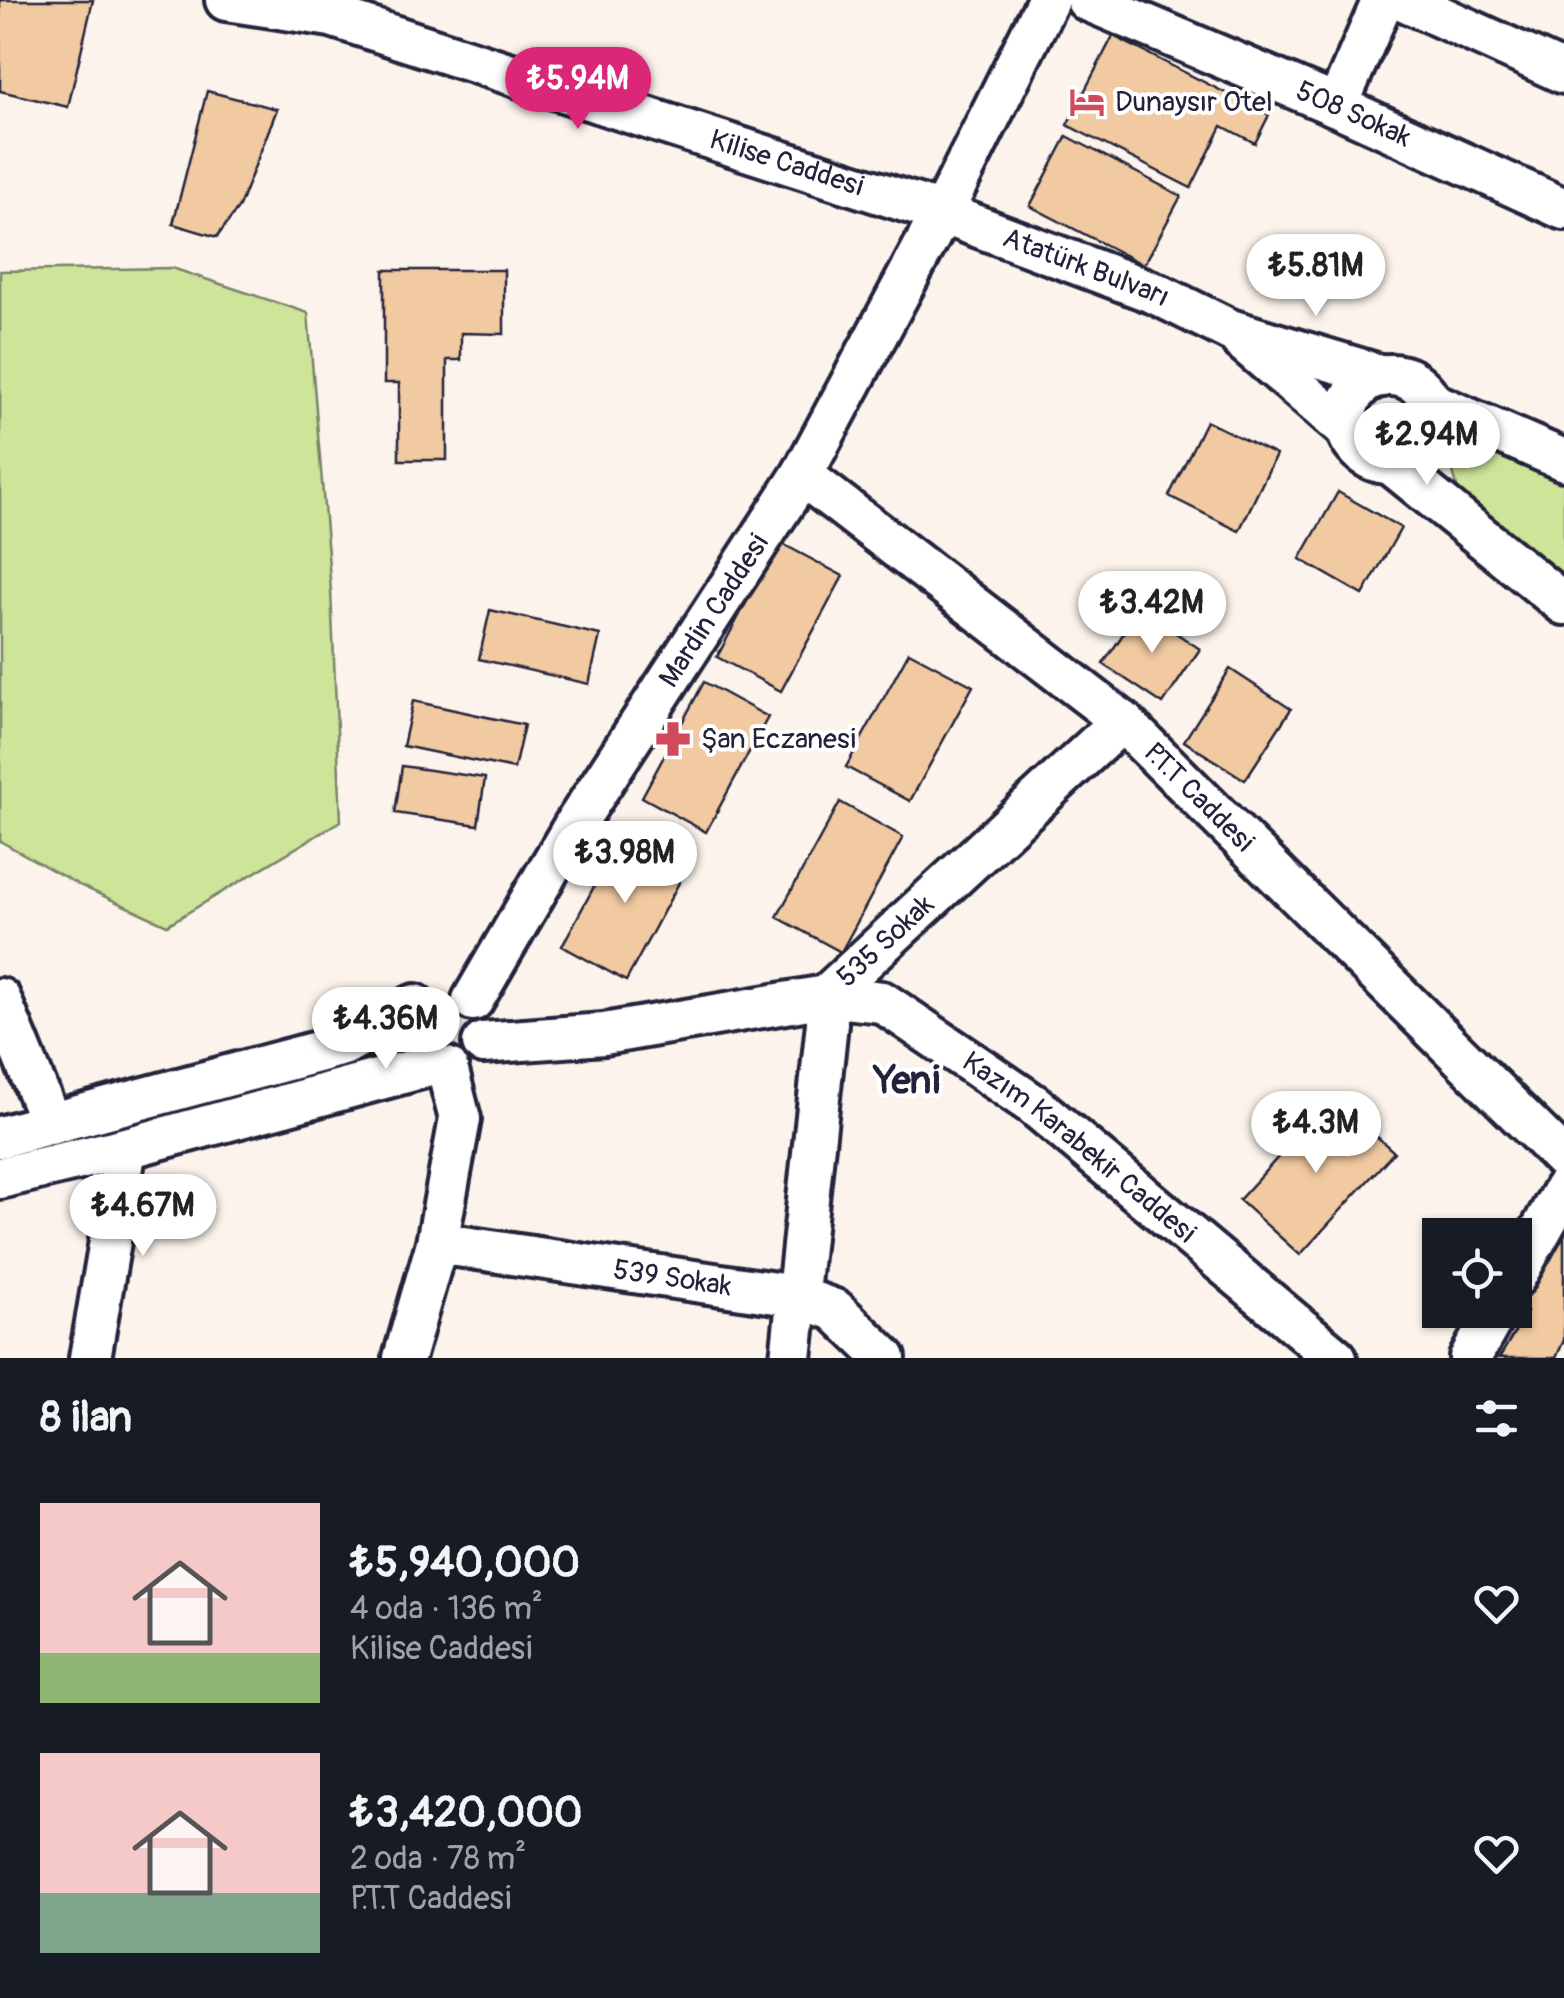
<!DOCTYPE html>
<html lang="tr">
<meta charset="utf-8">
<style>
:root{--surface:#171b24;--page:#20242c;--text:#f1f3f6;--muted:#9ea1a6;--accent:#db2777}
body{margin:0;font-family:Pangolin,sans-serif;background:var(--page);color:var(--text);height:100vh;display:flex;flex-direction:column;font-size:38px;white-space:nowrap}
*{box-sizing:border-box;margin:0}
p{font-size:32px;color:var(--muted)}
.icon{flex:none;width:55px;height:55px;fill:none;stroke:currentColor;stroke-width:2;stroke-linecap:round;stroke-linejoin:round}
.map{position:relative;height:1358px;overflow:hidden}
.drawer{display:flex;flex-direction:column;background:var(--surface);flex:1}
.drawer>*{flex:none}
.tools{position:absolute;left:1422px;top:1218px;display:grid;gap:20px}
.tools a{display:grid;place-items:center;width:110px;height:110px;border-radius:0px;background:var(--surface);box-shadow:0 2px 8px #0004;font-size:50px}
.price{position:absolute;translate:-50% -85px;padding:0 22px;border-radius:35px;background:#fff;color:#222;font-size:32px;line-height:65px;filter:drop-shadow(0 2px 5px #0008)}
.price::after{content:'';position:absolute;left:50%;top:60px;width:30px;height:22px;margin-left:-15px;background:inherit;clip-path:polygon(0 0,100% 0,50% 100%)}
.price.selected{background:var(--accent);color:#fff}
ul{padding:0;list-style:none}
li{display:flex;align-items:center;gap:30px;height:250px;padding:0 40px}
li span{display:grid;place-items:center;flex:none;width:280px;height:200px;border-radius:0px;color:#555}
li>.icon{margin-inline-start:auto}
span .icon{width:120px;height:120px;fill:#fffc;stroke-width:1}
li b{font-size:42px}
h2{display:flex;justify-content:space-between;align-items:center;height:120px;padding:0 40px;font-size:42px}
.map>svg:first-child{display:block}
</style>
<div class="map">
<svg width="1564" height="1358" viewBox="0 0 1564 1358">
<rect width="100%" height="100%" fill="#fcf4ec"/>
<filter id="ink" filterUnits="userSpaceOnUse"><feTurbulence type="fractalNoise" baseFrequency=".01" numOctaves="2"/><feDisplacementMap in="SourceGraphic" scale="20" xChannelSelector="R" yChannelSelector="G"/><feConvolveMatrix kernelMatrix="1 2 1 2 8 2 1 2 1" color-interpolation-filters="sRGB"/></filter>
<g filter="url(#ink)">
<g fill="#cde499" stroke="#78836a" stroke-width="2.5">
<path d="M172 268 308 313 331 591 341 821 167 925 79 885 0 841V271Z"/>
<path d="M1481 444 1564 479V581L1460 499 1452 467Z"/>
</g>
<g fill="#f2caa1" stroke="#22223b" stroke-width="2.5">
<path d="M0 0H93L68 107 0 91Z"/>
<path d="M1113 36 1269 115 1255 143 1222 126 1191 188 1067 125Z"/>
<path d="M207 91 277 109 239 207 217 237 173 224Z"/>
<path d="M1067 136 1181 196 1144 265 1030 206Z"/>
<path d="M384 270H504V334L461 333V360H447V460H399V383H384Z"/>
<path d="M1206 421 1276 455 1239 531 1169 496Z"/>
<path d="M1338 492 1401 528 1363 595 1300 559Z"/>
<path d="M779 542 843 576 781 691 717 657Z"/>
<path d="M1140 609 1200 649 1163 704 1103 664Z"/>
<path d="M490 610 600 635 589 684 479 659Z"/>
<path d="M909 652 973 686 910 801 846 767Z"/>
<path d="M1230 669 1291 709 1245 780 1184 741Z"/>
<path d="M704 682 768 717 706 832 642 797Z"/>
<path d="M413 701 524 725 514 769 403 746Z"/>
<path d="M402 766 485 778 478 825 395 813Z"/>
<path d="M840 802 903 837 841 952 777 917Z"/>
<path d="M624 831 688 866 626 981 562 946Z"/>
<path d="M1333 1097 1394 1152 1300 1255 1239 1200Z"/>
<path d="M1564 1222V1340L1556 1358H1499L1527 1312 1517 1303Z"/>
</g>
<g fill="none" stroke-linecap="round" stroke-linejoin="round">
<defs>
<g id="minor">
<path id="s1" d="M226 0 331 16 942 213 1155 293 1230 330 1382 376"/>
<path id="s2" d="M1087 0 1337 106 1564 209"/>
<path d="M1404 0 1564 73"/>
<path d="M1337 106 1383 0"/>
<path d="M1241 339 1347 430"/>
<circle cx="1390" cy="419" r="44"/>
<path d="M1430 402 1564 460"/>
<path d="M1390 463 1564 604"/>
<path id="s3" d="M802 475 1122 721 1564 1159"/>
<path d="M0 999 51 1124"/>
<path id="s4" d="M473 1000 574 826 802 475 942 213 1048 0"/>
<path id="s5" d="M483 1043 604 1034 826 996 882 1002 1034 1105 1336 1358"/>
<path d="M0 1137 343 1045 415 1005"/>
<path d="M0 1178 126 1148 432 1065"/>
<path id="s6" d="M437 1243 796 1296 835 1310 885 1358"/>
<path d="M1515 1277 1564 1189"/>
<path d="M90 1358 126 1148"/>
<path d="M404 1358 437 1243 460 1119 447 1068"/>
<path id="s7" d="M791 1358 827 1023 826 996 1122 721"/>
<path d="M1470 1358 1497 1310"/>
</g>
</defs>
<use href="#minor" stroke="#22223b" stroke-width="48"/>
<use href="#minor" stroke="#fff" stroke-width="40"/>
</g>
</g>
<defs>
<symbol id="hotel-bare" viewBox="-9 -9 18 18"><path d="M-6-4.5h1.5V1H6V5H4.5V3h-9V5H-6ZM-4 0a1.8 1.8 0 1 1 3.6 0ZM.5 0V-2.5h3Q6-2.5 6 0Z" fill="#d1495b" stroke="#fff" stroke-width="2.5" paint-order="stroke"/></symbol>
<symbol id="pharmacy-bare" viewBox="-9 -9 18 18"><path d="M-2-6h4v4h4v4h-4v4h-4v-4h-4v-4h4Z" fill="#d1495b" stroke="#fff" stroke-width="2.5" paint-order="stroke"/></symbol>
</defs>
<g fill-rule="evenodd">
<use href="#hotel-bare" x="1062" y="77" width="50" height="50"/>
<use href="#pharmacy-bare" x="648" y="714" width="50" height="50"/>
</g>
<g text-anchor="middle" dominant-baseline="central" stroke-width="8" stroke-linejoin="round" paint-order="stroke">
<g font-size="28" fill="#22223b" stroke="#fff" text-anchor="start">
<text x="1115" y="102">Dunaysır Otel</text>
<text x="701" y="739">Şan Eczanesi</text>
</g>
<g font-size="28" fill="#22223b" stroke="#fff">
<text stroke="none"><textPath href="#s2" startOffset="290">508 Sokak</textPath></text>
<text stroke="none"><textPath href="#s1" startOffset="585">Kilise Caddesi</textPath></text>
<text stroke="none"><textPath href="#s1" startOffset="902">Atatürk Bulvarı</textPath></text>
<text stroke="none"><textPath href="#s4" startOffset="458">Mardin Caddesi</textPath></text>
<text stroke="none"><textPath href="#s3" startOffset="512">P.T.T Caddesi</textPath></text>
<text stroke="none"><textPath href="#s7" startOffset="445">535 Sokak</textPath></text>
<text stroke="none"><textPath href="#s5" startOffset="648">Kazım Karabekir Caddesi</textPath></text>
<text stroke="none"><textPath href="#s6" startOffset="238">539 Sokak</textPath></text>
</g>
<g font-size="38" font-weight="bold" fill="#22223b" stroke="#fff">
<text x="907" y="1081">Yeni</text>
</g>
</g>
</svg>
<div class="tools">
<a><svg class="icon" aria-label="locate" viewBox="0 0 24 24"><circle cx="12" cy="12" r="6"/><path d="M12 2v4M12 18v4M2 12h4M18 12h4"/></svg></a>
</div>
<b class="price selected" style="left:578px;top:132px">₺5.94M</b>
<b class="price" style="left:1316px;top:319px">₺5.81M</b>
<b class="price" style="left:1427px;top:488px">₺2.94M</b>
<b class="price" style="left:1152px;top:656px">₺3.42M</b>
<b class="price" style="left:625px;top:906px">₺3.98M</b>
<b class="price" style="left:386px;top:1072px">₺4.36M</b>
<b class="price" style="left:1316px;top:1176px">₺4.3M</b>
<b class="price" style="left:143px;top:1259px">₺4.67M</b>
</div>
<section class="drawer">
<h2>8 ilan<svg class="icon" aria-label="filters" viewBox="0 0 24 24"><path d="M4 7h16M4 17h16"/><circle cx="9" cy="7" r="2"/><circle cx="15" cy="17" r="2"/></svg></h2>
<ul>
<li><span style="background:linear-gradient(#f6c9c9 75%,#8fb573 0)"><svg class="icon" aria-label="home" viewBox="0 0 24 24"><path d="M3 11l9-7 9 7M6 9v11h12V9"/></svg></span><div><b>₺5,940,000</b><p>4 oda · 136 m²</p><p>Kilise Caddesi</p></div><svg class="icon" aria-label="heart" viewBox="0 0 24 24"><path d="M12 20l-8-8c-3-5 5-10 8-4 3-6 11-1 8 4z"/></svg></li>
<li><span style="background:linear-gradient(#f6c9c9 70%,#7fa58c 0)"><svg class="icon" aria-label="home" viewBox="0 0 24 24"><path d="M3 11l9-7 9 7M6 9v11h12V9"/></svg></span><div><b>₺3,420,000</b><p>2 oda · 78 m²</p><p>P.T.T Caddesi</p></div><svg class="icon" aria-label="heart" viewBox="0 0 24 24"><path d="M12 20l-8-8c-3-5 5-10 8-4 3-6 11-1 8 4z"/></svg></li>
</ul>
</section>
